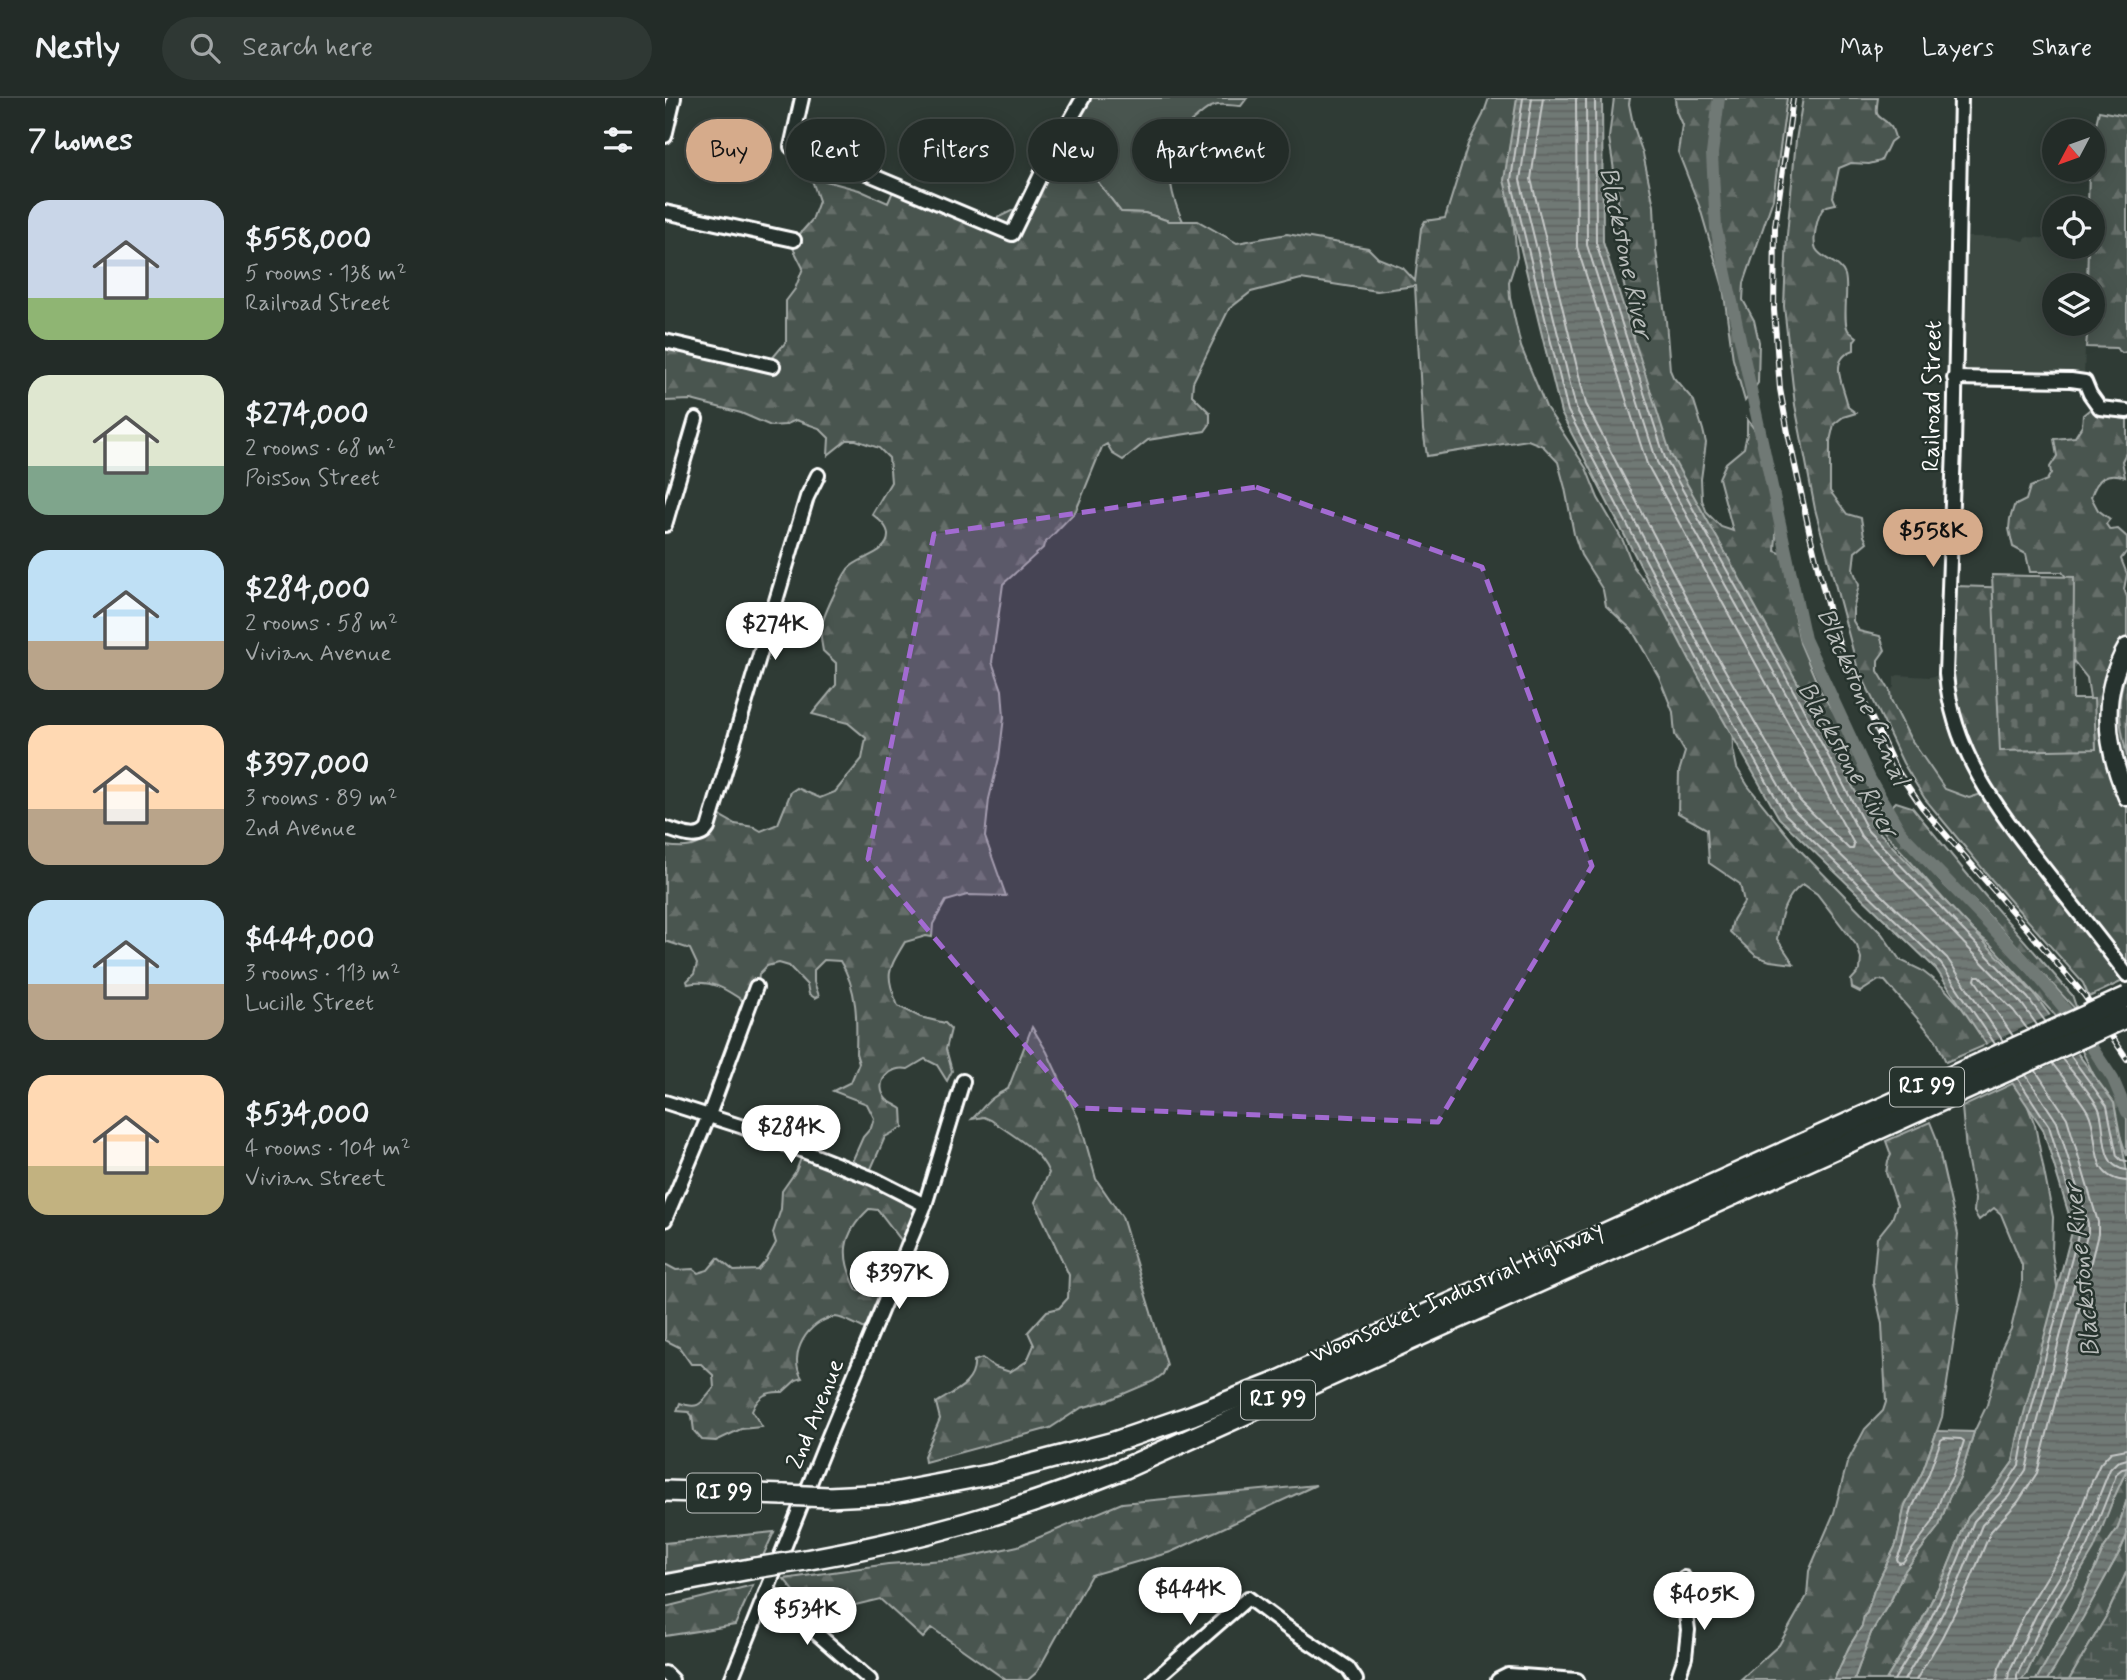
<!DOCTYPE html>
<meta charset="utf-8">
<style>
:root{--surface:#232c28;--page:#2f3834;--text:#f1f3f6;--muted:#a3a7a8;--line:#404845;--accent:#d6ab8b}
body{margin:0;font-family:Mynerve,sans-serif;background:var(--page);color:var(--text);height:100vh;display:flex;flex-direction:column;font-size:26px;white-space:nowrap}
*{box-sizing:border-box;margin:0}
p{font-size:23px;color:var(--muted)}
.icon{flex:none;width:38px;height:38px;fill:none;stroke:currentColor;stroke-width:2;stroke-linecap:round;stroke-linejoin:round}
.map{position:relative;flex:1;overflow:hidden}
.sheet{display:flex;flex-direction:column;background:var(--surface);width:665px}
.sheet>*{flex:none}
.top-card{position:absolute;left:21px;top:21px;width:665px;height:63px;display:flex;gap:14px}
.needle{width:46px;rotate:229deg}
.buttons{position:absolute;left:1377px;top:21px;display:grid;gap:14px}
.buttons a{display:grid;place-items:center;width:63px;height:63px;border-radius:50%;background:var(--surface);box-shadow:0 4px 18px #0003,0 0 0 2px var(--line);font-size:35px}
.price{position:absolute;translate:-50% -60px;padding:0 16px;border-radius:24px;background:#fff;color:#222;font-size:23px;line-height:46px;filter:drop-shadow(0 2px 4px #0008)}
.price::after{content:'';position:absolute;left:50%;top:42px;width:21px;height:16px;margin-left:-10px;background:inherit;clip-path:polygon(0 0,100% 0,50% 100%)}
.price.on{background:var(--accent);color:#111}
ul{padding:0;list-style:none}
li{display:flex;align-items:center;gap:21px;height:175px;padding:0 28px}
li span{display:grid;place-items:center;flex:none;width:196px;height:140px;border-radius:21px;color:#555}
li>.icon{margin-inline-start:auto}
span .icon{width:84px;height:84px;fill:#fffc;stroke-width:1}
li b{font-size:30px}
h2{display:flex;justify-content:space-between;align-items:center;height:84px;padding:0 28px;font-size:30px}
.pill{padding:0 24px;border-radius:32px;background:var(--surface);box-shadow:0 4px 18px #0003,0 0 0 2px var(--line);font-size:24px;line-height:63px}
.pill.on{background:var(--accent);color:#111}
header{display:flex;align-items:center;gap:42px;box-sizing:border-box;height:98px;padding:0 35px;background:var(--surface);border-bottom:2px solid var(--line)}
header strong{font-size:33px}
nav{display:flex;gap:38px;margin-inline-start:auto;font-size:24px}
.search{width:490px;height:63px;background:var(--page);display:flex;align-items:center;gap:18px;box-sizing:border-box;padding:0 24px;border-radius:38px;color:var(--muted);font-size:26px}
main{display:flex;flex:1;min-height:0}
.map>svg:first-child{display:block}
</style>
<header>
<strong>Nestly</strong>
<div class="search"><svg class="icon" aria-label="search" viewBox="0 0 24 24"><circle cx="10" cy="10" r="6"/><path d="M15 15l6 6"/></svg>Search here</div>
<nav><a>Map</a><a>Layers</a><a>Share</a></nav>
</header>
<main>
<section class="sheet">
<h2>7 homes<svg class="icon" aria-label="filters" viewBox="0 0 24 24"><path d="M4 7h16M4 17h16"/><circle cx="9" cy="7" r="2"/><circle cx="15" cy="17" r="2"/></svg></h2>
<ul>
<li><span style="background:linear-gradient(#c9d6e8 70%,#8fb573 0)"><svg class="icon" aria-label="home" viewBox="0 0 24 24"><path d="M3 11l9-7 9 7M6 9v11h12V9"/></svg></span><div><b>$558,000</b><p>5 rooms · 138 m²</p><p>Railroad Street</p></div></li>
<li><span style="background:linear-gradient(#dfe7d0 65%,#7fa58c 0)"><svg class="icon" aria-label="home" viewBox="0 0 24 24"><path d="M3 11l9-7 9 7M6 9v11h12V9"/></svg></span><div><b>$274,000</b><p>2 rooms · 68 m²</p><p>Poisson Street</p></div></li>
<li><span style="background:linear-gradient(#bfe0f5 65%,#b9a48a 0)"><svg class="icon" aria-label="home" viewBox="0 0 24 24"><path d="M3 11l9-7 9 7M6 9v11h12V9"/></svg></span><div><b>$284,000</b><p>2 rooms · 58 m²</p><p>Vivian Avenue</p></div></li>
<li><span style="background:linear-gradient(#ffd9b3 60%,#b9a48a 0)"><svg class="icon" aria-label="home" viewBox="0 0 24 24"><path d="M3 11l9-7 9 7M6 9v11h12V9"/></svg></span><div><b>$397,000</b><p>3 rooms · 89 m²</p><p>2nd Avenue</p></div></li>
<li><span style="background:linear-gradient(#bfe0f5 60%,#b9a48a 0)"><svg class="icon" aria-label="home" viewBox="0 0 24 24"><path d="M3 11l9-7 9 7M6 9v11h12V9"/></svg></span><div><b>$444,000</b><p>3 rooms · 113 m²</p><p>Lucille Street</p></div></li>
<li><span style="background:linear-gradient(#ffd9b3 65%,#c2b280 0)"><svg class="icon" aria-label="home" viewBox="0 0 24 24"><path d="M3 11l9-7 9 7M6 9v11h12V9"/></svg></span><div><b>$534,000</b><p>4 rooms · 104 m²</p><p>Vivian Street</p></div></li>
</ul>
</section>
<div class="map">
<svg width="1462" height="1582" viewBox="0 0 1462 1582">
<defs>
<pattern id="forest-firs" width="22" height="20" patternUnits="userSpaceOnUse" patternTransform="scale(1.75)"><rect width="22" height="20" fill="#4a544f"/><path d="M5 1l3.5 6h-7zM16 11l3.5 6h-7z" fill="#656e69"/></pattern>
<pattern id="wetland-marsh" width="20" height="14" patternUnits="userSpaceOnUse" patternTransform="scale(1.75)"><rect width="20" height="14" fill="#4a544f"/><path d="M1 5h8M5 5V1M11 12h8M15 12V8" fill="none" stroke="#656e69"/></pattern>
<pattern id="cemetery-stones" width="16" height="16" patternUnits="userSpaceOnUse" patternTransform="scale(1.75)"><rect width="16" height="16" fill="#4a544f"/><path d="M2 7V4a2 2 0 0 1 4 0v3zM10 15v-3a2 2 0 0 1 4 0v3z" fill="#656e69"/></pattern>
<pattern id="water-rules" width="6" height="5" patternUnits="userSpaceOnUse" patternTransform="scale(1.75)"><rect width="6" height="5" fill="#707975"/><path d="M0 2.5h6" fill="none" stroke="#5e6260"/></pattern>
</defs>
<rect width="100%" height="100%" fill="#2f3b35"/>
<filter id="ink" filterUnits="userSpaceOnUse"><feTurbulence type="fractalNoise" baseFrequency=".0143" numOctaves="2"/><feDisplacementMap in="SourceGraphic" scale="14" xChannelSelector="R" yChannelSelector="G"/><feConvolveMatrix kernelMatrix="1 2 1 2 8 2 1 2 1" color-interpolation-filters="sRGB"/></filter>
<g filter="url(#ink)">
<g fill="#3c4842">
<path d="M1299 139H1344L1359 143 1362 139 1389 141 1390 149H1423L1422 187H1390V226H1423L1420 251 1419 279 1294 278Z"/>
<path d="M1286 575 1323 694 1304 700 1280 691 1245 640 1226 602 1225 593 1229 589V579L1233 577 1264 579Z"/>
</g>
<path fill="#4a544f" stroke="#a4aaa7" stroke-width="2" d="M416 0H582L576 8C568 8 556 5 549 8 543 9 536 16 531 20 497 45 501 89 518 123H504L480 115 456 114 430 80 424 44 400 29Z"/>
<g fill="url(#forest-firs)" stroke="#a4aaa7" stroke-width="2" fill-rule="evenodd">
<path d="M824 0H858L842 100 848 120 852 159 844 184 845 200 856 249 881 309 921 370 933 400 958 443 968 468 1009 524 1067 623 1068 651 1072 670 1083 688 1132 749 1217 836 1235 862 1256 872 1279 890 1328 944 1281 964 1271 942 1220 883 1214 882 1195 894 1187 890 1186 882 1195 872 1196 860 1192 848 1152 796 1138 786C1119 799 1115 819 1112 841L1129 866 1105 863 1091 858 1065 834 1068 822 1079 804 1075 786 1044 765 1042 731 1013 715 1014 674 1020 654 1010 637 1008 614 994 579 967 532 941 508 938 492 916 457 909 436 900 390 893 364 878 348 863 342 762 358 758 332 750 188 712 193 636 181 586 194 564 211 528 284 527 297 545 315V326L540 333 483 342 458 362 448 356 442 346 437 349 411 413 379 446 378 450 338 486 327 564 337 592 339 619 334 660 324 701 320 739 341 798 302 797 281 803 268 826 267 839 261 838 240 844C222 874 220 875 233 908L255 919 280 925 286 931 281 951 287 973 282 983 272 967 260 961 243 971C225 967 207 985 222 1002 226 1005 233 1008 237 1011L238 1029 220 1039 205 1073 258 1099 210 1236C201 1232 179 1219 170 1219 143 1222 122 1257 137 1280L131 1282 118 1294C102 1293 93 1298 87 1313L97 1329 76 1331 51 1343 37 1342 29 1333 27 1318 24 1314 12 1313 15 1305C35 1312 36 1305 49 1290L48 1277 36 1266H26L14 1249 0 1242V1166L11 1172 28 1171 33 1175 43 1172 53 1160 69 1173 93 1172 101 1163 111 1145 108 1135 116 1111 117 1093 131 1073 140 1050 186 1066 198 1039 206 1030 209 1020 202 1006 168 993 186 984 194 965 191 955C192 923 193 891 175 863L159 862 149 872V884L154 898 150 900 144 896 142 887 124 868 114 865 102 868 94 876 92 896 87 909C66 895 49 880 23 886L22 883 29 876 32 866 25 851 0 843V748C34 752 40 747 52 716L70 726 89 729 96 733 113 726 126 694 132 690 155 700 170 694 197 661 201 640 183 625 147 616 171 587V565L158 553C157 547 155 538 156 531 157 519 176 481 183 471 193 459 224 456 223 437 223 428 213 421 207 416L226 384 224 360 214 350 191 342H182L163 357 164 340 154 330 131 322 120 327 106 328 76 315 26 302 0 303V244L100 269 121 244V203L130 191 138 170 126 146 147 122 154 103 146 79 194 92 223 105 229 91 324 124 365 104 400 29 424 44 430 80 456 114 480 115 504 123H533L572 145 622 136 703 150 713 160 738 170 750 183 756 130 760 123 780 120 803 46 818 17ZM204 1111 213 1112 236 1142C229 1164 223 1180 203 1193L192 1192C175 1159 176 1137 204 1111Z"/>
<path d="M949 0H965L964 6 968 26 978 56 989 108 991 153 1001 223 1005 272 1008 279 1029 303 1038 332 1041 345 1036 381 1037 402 1042 415 1056 429 1068 433 1054 380 1061 365 1079 350 1082 336V321L1099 345 1112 424 1110 453 1124 458 1121 475 1135 545 1155 592 1175 624 1198 678 1223 726 1279 787 1326 832 1405 921 1395 923 1326 847 1302 828 1186 696 1178 676 1176 653 1172 643 1108 548 1038 452 972 282 969 238 955 167 953 98 944 40Z"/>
<path d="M1010 0H1122L1108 101 1079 185 1078 202 1089 222 1094 244 1093 285 1080 303 1068 261 1058 189 1035 110 1013 54 1017 27 1011 13Z"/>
<path d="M1138 0H1213C1209 26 1215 14 1226 29 1227 30 1230 39 1230 40L1225 44 1216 63 1204 66 1186 65 1174 70 1168 99 1171 106C1167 107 1163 107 1160 109 1152 115 1147 143 1151 151 1157 162 1176 164 1180 177 1184 191 1177 223 1183 232 1185 235 1189 237 1192 239L1189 243V252C1161 262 1180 289 1183 309L1191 315 1178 319 1169 326 1165 343V393L1182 416 1196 420 1199 438 1202 444 1190 454 1188 471 1194 487 1188 511V523L1194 533 1215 538 1220 552 1213 562V573L1225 593 1226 602 1245 640 1280 691 1304 700 1323 694C1306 656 1290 618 1286 576 1284 548 1288 518 1288 490L1291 488 1350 490 1349 590 1428 620 1422 580 1407 561 1405 484 1397 474H1365L1361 456 1348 449 1344 431 1345 421 1349 408 1361 402 1365 389 1382 382 1386 375 1385 369 1392 358 1389 341 1410 339 1417 328 1418 317 1435 303 1441 308 1462 313V353L1457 363 1460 379C1441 372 1432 381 1426 399L1433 412 1445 421 1441 426 1445 432 1453 431 1462 439V453L1456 461 1462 476 1459 491 1462 499V563L1455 582 1450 608 1451 612 1462 611V881L1424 899 1418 885 1327 782 1260 701 1238 665 1192 568 1150 411 1130 307 1119 208 1122 137 1131 42Z"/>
<path d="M1434 13 1462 18V254L1457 255 1451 250 1421 249 1423 226H1428V187H1422L1423 149H1428V110H1423L1424 72H1428V39Z"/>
<path d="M1231 704 1247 709 1316 793 1407 897 1413 914C1380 879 1348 842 1314 808 1283 778 1245 749 1226 709Z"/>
<path d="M367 929 382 954 415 1024 431 1081 457 1119 502 1267 498 1276 489 1283 444 1302 416 1310 385 1330 260 1364 259 1358 275 1321 271 1305C288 1294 311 1286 309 1263L317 1260 330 1269 345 1274 362 1263 369 1247 363 1234 382 1213 394 1210 403 1200 404 1177 370 1104 384 1075C375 1051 345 1036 326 1022L319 1019 307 1021C320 1008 326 998 343 991Z"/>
<path d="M1417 941 1445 981 1462 1021V1058L1447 1014 1417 953 1410 945Z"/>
<path d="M1353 983 1370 1027 1388 1119 1387 1155 1394 1201 1353 1338 1348 1364 1331 1388 1303 1419 1280 1476 1255 1526 1221 1582H1189L1206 1535 1227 1500 1238 1475 1274 1428 1284 1400 1295 1380 1309 1334 1322 1307 1337 1249 1346 1231 1357 1185V1167L1336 1116 1329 1110 1314 1122 1309 1114 1310 1101 1301 1053 1297 1009Z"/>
<path d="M1265 1024 1271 1039 1293 1136 1290 1169 1294 1206 1277 1319 1257 1375 1240 1407 1231 1447 1209 1492 1202 1515 1199 1518 1197 1528 1184 1549 1169 1582H1075L1114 1547 1142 1498 1144 1473 1169 1415 1182 1365 1200 1331 1218 1313 1221 1304 1217 1226 1208 1184 1212 1140 1227 1121 1232 1107 1221 1075 1223 1063 1226 1057 1221 1043Z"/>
<path d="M1462 1371V1401L1453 1430 1439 1450 1412 1511 1371 1582H1356L1361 1577 1385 1525 1395 1509Z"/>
<path d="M651 1387 506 1454 426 1477 372 1574 363 1582H341L267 1530 258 1540 215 1501 149 1517 119 1481 223 1466 293 1461 353 1448 457 1405Z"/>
<path d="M109 1434 98 1458 0 1475V1445Z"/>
<path d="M1462 1437V1473L1442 1517 1404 1582H1382L1455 1453Z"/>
<path d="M88 1487 70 1527 0 1538V1509Z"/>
</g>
<path fill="url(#wetland-marsh)" stroke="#a4aaa7" stroke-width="2" d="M1462 1473V1582H1404L1442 1517Z"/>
<g fill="url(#cemetery-stones)" stroke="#a4aaa7" stroke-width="2">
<path d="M1327 477 1409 479 1408 601H1429L1431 651 1335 653Z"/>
<path d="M1462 574V659C1456 631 1449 602 1462 574Z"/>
</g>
<g fill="url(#water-rules)" stroke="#a9afac" stroke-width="2">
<path d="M852 0H937L938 144 1006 357 1140 598 1209 729 1369 896 1449 1005 1462 1073V1371L1448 1402 1429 1451 1385 1525 1361 1577 1356 1582H1221L1255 1526 1280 1476 1303 1419 1331 1388 1348 1364 1353 1338 1408 1130 1378 1031 1271 871 1114 720 1026 565 896 315 839 82Z"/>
<path d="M1272 1333 1309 1334 1295 1380 1284 1400 1274 1428 1238 1475 1227 1500 1206 1535 1189 1582H1169L1184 1549 1197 1528 1199 1518 1202 1515 1209 1492 1231 1447 1240 1407 1257 1375Z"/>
<path d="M1462 1401V1437L1455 1453 1390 1570 1382 1582H1371L1412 1511 1439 1450 1453 1430Z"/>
</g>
<path fill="#2f3b35" d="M1388 916 1416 954 1344 986 1318 948Z"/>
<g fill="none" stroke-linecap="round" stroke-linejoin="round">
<g stroke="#c6c9c8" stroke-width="2">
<path d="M858 0 846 82 903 313 1033 562 1120 716 1276 866 1330 946"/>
<path d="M867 0 855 82 911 310 1040 558 1127 710 1282 860 1338 943"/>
<path d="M878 0 866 81 921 306 1049 553 1135 703 1184 751H1188L1189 746 982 366 912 149 911 0"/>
<path d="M921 0 922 147 992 364 1126 605 1196 738 1357 906 1372 927"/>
<path d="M930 0 931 145 1000 360 1133 601 1203 733 1363 900 1380 923"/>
<path d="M1348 938 1310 882 1311 878H1315L1349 913 1363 932"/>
<path d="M1405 957 1442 1008 1452 1058 1456 1062 1462 1063"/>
<path d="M1397 961C1407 974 1428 998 1434 1011 1442 1030 1433 1070 1462 1072"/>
<path d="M1387 965C1399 981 1413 997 1423 1014 1436 1038 1421 1081 1462 1083"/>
<path d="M1279 1340 1296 1341 1299 1343 1288 1377 1277 1397 1267 1425 1238 1464 1234 1465 1232 1461 1237 1449 1247 1410 1263 1378 1276 1342Z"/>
<path d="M1229 1582 1261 1530 1286 1479 1309 1423 1337 1393 1354 1367 1359 1339 1415 1130 1384 1028 1353 981"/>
<path d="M1239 1582 1268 1534 1294 1483 1317 1427 1343 1399 1361 1372 1368 1341 1423 1134V1125L1392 1024 1361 977"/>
<path d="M1251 1582 1277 1539 1303 1488 1326 1433 1353 1404 1372 1375 1433 1136V1124L1402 1020 1371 973"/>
<path d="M1332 1582 1334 1570 1361 1513 1406 1440 1423 1392 1435 1366 1446 1354 1462 1351"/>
<path d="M1343 1582 1344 1574 1371 1517 1415 1445 1445 1371 1452 1364 1462 1361"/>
<path d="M1352 1582V1577L1379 1521 1423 1448 1452 1375 1457 1371 1462 1370"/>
</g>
<path stroke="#707975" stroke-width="12" d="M1054 0 1047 56 1051 130 1140 541 1205 681 1237 736 1367 871 1408 921 1448 981 1462 1014"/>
<defs>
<g id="minor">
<path d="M137 0 126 49 168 61 347 136 385 58 418 0"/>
<path d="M1296 0 1289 349 1281 576C1288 654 1330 708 1377 768 1405 804 1434 840 1462 877"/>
<path d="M0 38 9 0"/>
<path d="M0 114 129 142"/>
<path d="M0 243 108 268"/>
<path d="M1289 280 1406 282 1420 284 1425 296 1435 310 1462 313"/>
<path d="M0 427 31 321"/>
<path d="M0 730C13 734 34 745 43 730L142 399 153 377"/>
<path d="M0 1004 75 1028 209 1081 260 1107"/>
<path d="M0 1122 44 1017 91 889"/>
<path d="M102 1492 205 1582"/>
<path d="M0 1575 7 1582"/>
<path d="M66 1582 161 1345 260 1107 298 983"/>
<path d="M489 1582 583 1500 623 1530 683 1570 691 1582"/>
<path d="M833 1582 843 1577 912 1582"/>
<path d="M1012 1582 1020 1559 1023 1532 1020 1508 1019 1480"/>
</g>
<path id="major" d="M1462 549C1434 597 1441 650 1462 699"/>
<g id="highway">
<path d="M0 1393 119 1397"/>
<path d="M163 1399 223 1396 328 1376 449 1344 528 1317 607 1286 1062 1080"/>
<path d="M140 1462C252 1442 350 1414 456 1372L1070 1096"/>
<path d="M0 1487 90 1470"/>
</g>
</defs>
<use href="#minor" stroke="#fff" stroke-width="18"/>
<use href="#major" stroke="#fff" stroke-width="21"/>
<use href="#highway" stroke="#fff" stroke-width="24"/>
<use href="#minor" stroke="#26332d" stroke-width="12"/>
<use href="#major" stroke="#26332d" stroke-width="16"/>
<use href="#highway" stroke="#26332d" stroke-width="19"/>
<defs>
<path id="rail" d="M1128 0 1110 128 1109 212 1115 291 1123 335 1146 441 1165 518 1182 568 1231 671 1257 709 1419 897 1462 961"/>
</defs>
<use href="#rail" stroke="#fff" stroke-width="6"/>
<use href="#rail" stroke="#26332d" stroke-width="3.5" stroke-dasharray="10" stroke-linecap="butt"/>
<defs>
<g id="highway-bridge">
<path d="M1062 1080 1462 899"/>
<path d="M1070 1096 1462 919"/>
<path d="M119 1397 163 1399"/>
<path d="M90 1470 140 1462"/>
</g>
</defs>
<use href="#highway-bridge" stroke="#fff" stroke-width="24" stroke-linecap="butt"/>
<use href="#highway-bridge" stroke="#26332d" stroke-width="19"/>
</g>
</g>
<path fill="#a36bd2" fill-opacity="0.2" stroke="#a36bd2" stroke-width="5" stroke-dasharray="14 9" stroke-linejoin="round" d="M591 389 817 469 927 768 773 1024 413 1010 203 761 269 436Z"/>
<g text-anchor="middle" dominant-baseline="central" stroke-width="5" stroke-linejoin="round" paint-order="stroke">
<g fill="#26332d" stroke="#bec2c0" stroke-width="2">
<rect x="1225" y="969.5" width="74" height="39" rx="5"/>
<rect x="576" y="1282.5" width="74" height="39" rx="5"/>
<rect x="22" y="1375.5" width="74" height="39" rx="5"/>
</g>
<g font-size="23" font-weight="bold" fill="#fff">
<text x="1262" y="989">RI 99</text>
<text x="613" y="1302">RI 99</text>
<text x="59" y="1395">RI 99</text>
</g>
<g font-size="24" fill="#fff" stroke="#26332d">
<text transform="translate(1268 298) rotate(-89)">Railroad Street</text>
<text transform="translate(792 1195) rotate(-24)">Woonsocket Industrial Highway</text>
<text transform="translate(151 1316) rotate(-68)">2nd Avenue</text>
</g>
<g font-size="26" font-style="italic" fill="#b8bcba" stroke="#26332d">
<text transform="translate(960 155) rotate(78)">Blackstone River</text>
<text transform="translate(1197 599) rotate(66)">Blackstone Canal</text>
<text transform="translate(1182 662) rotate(60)">Blackstone River</text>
<text transform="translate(1418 1172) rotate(-96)">Blackstone River</text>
</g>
</g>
</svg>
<div class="buttons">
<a><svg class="needle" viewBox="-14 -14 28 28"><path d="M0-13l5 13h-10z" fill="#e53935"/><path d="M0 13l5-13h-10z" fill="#a3a7a8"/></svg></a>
<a><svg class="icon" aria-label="locate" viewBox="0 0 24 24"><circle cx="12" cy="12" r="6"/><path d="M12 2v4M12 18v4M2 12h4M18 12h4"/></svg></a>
<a><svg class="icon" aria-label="layers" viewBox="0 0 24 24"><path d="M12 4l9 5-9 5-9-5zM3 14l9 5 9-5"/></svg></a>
</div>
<b class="price on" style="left:1268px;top:471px">$558K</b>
<b class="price" style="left:110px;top:564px">$274K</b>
<b class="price" style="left:126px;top:1067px">$284K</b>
<b class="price" style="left:234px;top:1213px">$397K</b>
<b class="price" style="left:525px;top:1529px">$444K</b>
<b class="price" style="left:1039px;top:1534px">$405K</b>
<b class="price" style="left:142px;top:1549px">$534K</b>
<div class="top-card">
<a class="pill on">Buy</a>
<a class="pill">Rent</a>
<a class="pill">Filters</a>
<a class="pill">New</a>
<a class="pill">Apartment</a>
</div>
</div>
</main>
